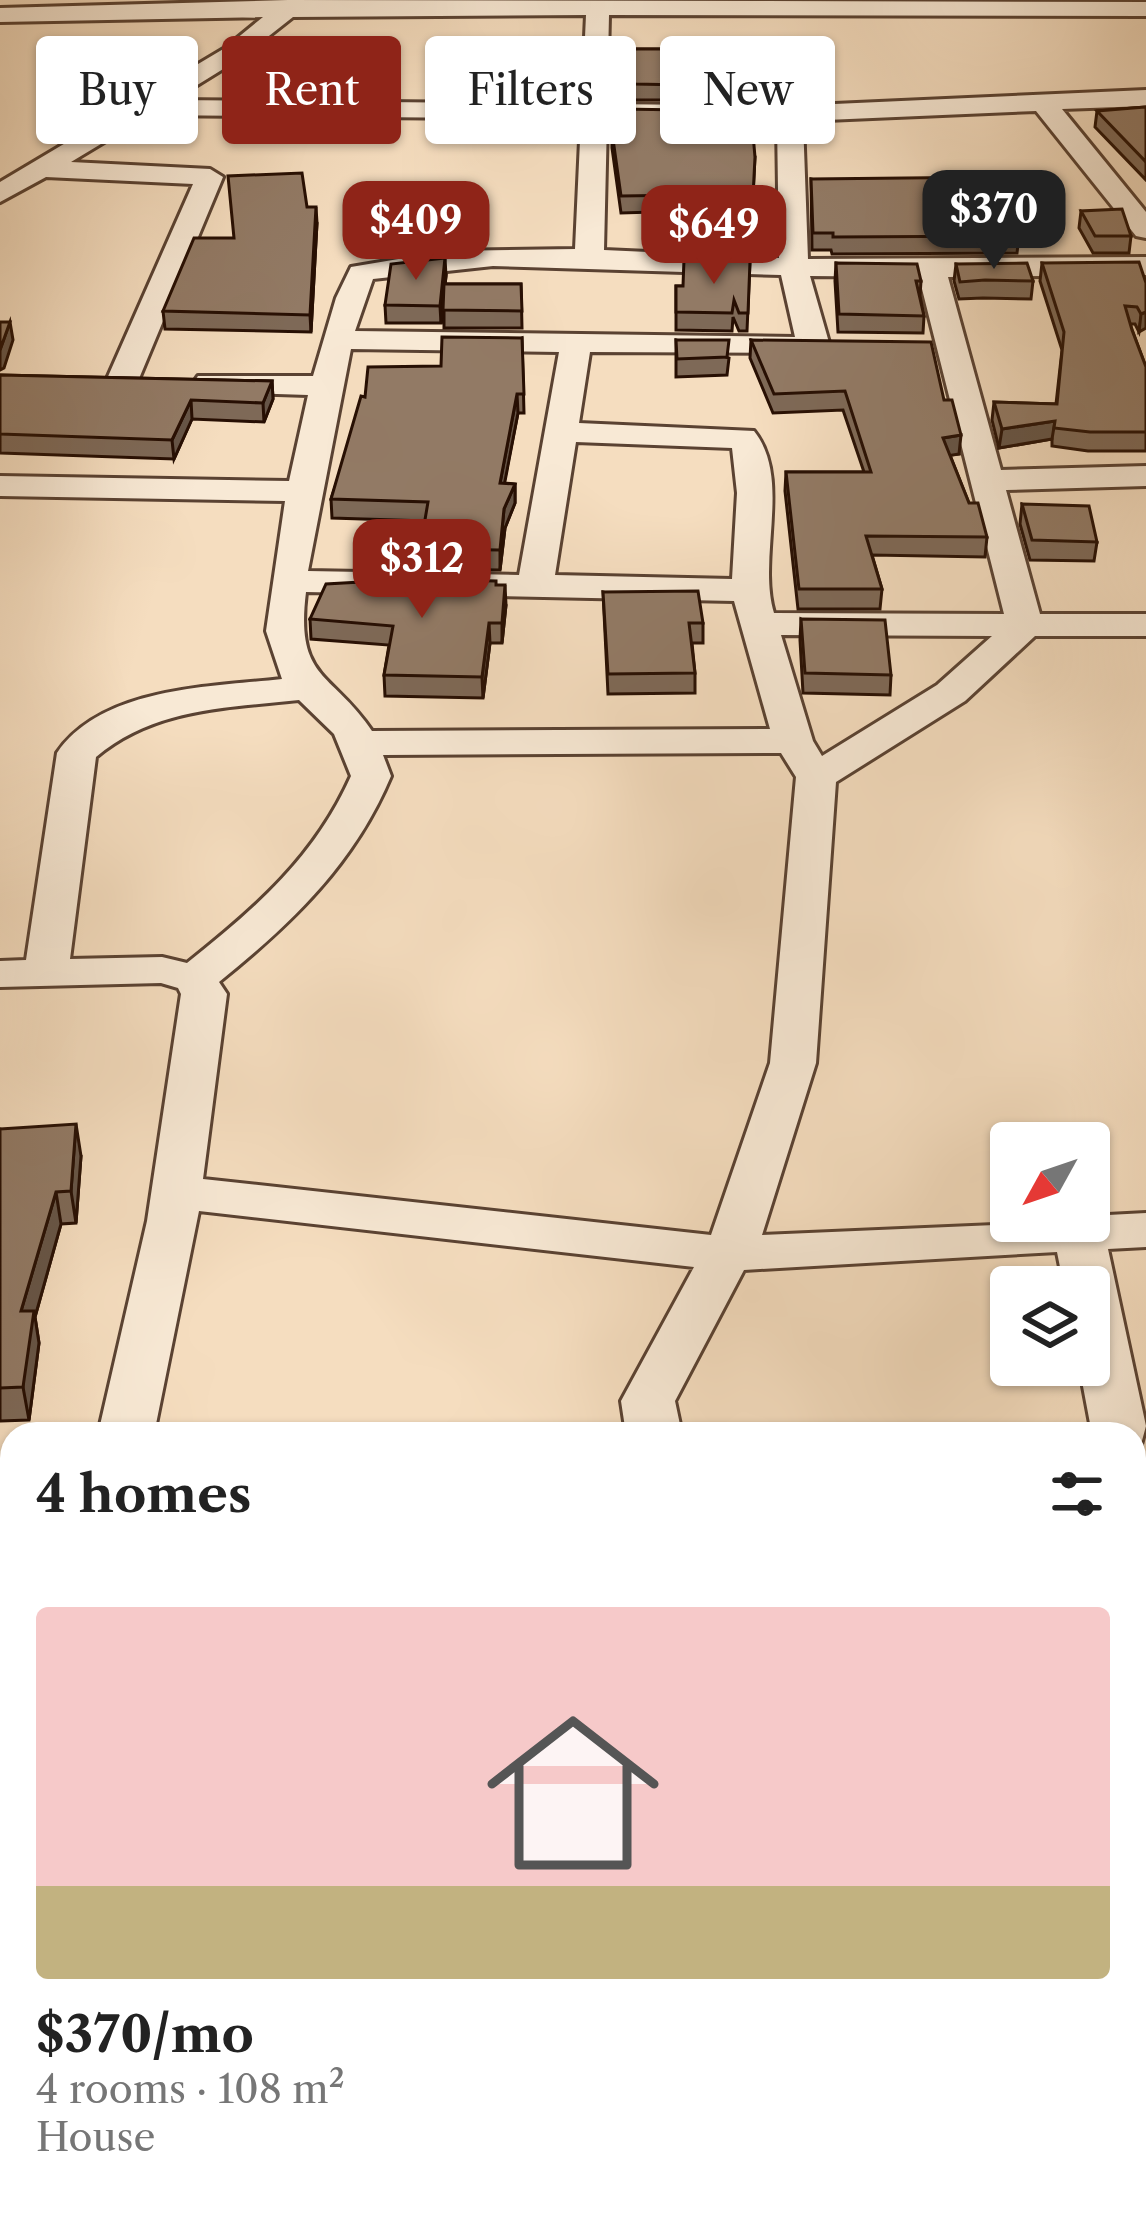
<!DOCTYPE html>
<meta charset="utf-8">
<style>
:root{--surface:#fff;--page:#f2f2f2;--text:#222;--muted:#767676;--accent:#8f2418}
body{margin:0;font-family:"Libre Caslon Text",serif;background:var(--page);color:var(--text);height:100vh;display:flex;flex-direction:column;font-size:45px;white-space:nowrap}
*{box-sizing:border-box;margin:0}
p{font-size:39px;color:var(--muted)}
.icon{flex:none;width:66px;height:66px;fill:none;stroke:currentColor;stroke-width:2;stroke-linecap:round;stroke-linejoin:round}
.map{position:relative;flex:1;overflow:hidden}
.sheet{position:absolute;left:0px;top:1422px;width:1146px;height:804px;display:flex;flex-direction:column;background:var(--surface);border-radius:36px 36px 0 0;box-shadow:0 3px 9px #0004}
.sheet>*{flex:none}
.guide{position:absolute;left:36px;top:36px;width:1074px;height:108px;display:flex;gap:24px}
.needle{width:78px;rotate:230deg}
.buttons{position:absolute;left:990px;top:1122px;display:grid;gap:24px}
.buttons a{display:grid;place-items:center;width:120px;height:120px;border-radius:12px;background:var(--surface);box-shadow:0 3px 9px #0004;font-size:60px}
.price{position:absolute;translate:-50% -102px;padding:0 27px;border-radius:24px;background:var(--accent);color:#fff;font-size:39px;line-height:78px;filter:drop-shadow(0 3px 6px #0008)}
.price::after{content:'';position:absolute;left:50%;top:72px;width:36px;height:27px;margin-left:-18px;background:inherit;clip-path:polygon(0 0,100% 0,50% 100%)}
.price.on{background:#222;color:#fff}
ul{padding:0;list-style:none}
li{display:grid;align-content:center;gap:24px;height:636px;padding:0 36px}
li span{display:grid;place-items:center;height:372px;border-radius:12px;color:#555}
li>.icon{margin-inline-start:auto}
span .icon{width:216px;height:216px;fill:#fffc;stroke-width:1}
li b{font-size:51px}
h2{display:flex;justify-content:space-between;align-items:center;height:144px;padding:0 36px;font-size:51px}
.chip{padding:0 42px;border-radius:12px;background:var(--surface);box-shadow:0 3px 9px #0004;font-size:42px;line-height:108px}
.chip.on{background:var(--accent);color:#fff}
.map>svg:first-child{display:block}
</style>
<div class="map">
<svg width="1146" height="2226" viewBox="0 0 1146 2226">
<rect width="100%" height="100%" fill="#f5ddbf"/>
<filter id="stains"><feTurbulence type="fractalNoise" baseFrequency=".00167" numOctaves="4"/><feColorMatrix values="0 0 0 0 .2 0 0 0 0 .09 0 0 0 0 .02 0 0 0 .5 -.17"/></filter>
<radialGradient id="worn" r=".72"><stop offset=".6" stop-color="#630" stop-opacity="0"/><stop offset="1" stop-color="#630" stop-opacity=".3"/></radialGradient>
<g fill="none" stroke-linecap="round" stroke-linejoin="round">
<defs>
<g id="minor">
<path d="M288 0 1146 2V16L609 15 607 104 790 106 1146 90V106L1062 109 1146 212V238L1136 236 1036 111 803 121 808 259 1146 257V275L948 277 1001 470 1146 466V486L1006 490 1040 614H1146V636H1035L965 701 836 782 816 1063 762 1235 1089 1221V1216L1146 1213V1247L1108 1249 1146 1426 1140 1448 1134 1450V1434H1092L1079 1365H1089V1287H1064L1057 1252 744 1270 675 1401 682 1434H626L621 1401 694 1267 199 1211 154 1434H98L147 1221 181 994 178 988 161 983 0 987V961L26 960 57 753C102 687 211 687 282 679L266 631 285 501 0 496V476L289 481 308 395 209 392 193 383 198 376H313L336 298 351 267 446 251 575 249 581 119 149 115 71 162 210 169 223 177 138 381 133 388H111L106 381 193 184 46 177 0 202V182L225 48 263 17 0 22V8ZM586 15 582 104 173 100 241 58 293 17ZM607 120 777 121 779 258 604 250ZM493 266 781 275 795 337 355 331 373 279ZM810 276 919 277 1004 614 774 613C757 557 792 479 754 431L579 423 590 352 826 353 830 346ZM351 349 559 352 519 575 308 571ZM576 442 732 448 737 493 732 579 555 575ZM306 592 734 601 770 729 372 731C332 671 295 681 306 592ZM781 635 992 636 937 685 822 756 813 741ZM299 700 334 734 351 776C315 857 255 909 187 963L162 957 70 959 96 757C154 708 227 708 299 700ZM781 753 796 777 770 1063 711 1235 203 1179 227 994 219 982C292 923 354 864 391 776L383 755Z"/>
<path d="M1134 1482 1146 1486V1584L1134 1580Z"/>
<rect x="1134" y="1933" width="12" height="60"/>
<rect x="0" y="1938" width="12" height="60"/>
<path d="M622 2214H694L696 2226H622Z"/>
</g>
</defs>
<use href="#minor" stroke="#5a4232" stroke-width="6"/>
<use href="#minor" fill="#f8e9d5" fill-rule="evenodd"/>
</g>
<g fill="#7e6957" stroke="#270f03" stroke-width="3">
<path d="M625 49H687L684 100H635L624 64Z"/>
<path d="M1146 107V180L1095 127 1097 111Z"/>
<path d="M612 132 755 157 750 252 686 249 688 211 621 213 612 148Z"/>
<path d="M811 179 1019 236 1017 253 832 254 831 250H812Z"/>
<path d="M307 207 317 223 311 332 165 329 163 311 234 238Z"/>
<path d="M1081 211 1131 236 1129 253H1093L1079 228Z"/>
<path d="M750 261 747 331H739L733 317 732 331 676 330V286H683Z"/>
<path d="M836 263 921 281 920 296 924 316 923 333 838 332 835 281Z"/>
<path d="M1042 263 1146 283 1139 332 1135 324H1130L1146 367V451H1088L1052 446V439L999 448 992 420 994 402 1056 404 1062 350 1040 281Z"/>
<path d="M956 264 1033 281 1031 299 983 298 959 299 954 281Z"/>
<path d="M446 276 445 284H521L522 328H444V291L441 323H386L385 305Z"/>
<path d="M522 338 524 413H518L504 483 515 484V503L505 528 500 570 421 569 420 549 425 521 332 518 331 499 365 397Z"/>
<path d="M676 340 729 358 727 375 676 377Z"/>
<path d="M751 340 944 400 959 454 950 455 969 503 987 537 985 557 872 555 882 589 880 609H798L785 491 786 472H864L843 410 773 413 750 358Z"/>
<path d="M0 375 272 381 273 399 264 422 192 419 174 459 0 453Z"/>
<path d="M1022 504 1097 542 1094 561 1030 560 1020 524Z"/>
<path d="M496 585 506 605 502 643H490L483 698 385 696 384 675 389 645 311 639 310 619Z"/>
<path d="M603 592 703 623V643H692L695 673V693L608 694Z"/>
<path d="M801 619 891 675 890 695 803 693 800 640Z"/>
<path d="M0 1129 81 1156 76 1223 61 1224 35 1317 39 1343 29 1420 0 1421Z"/>
<path d="M1146 2030V2226H1048L854 2218 853 2226H705V2214H1134V2031Z"/>
</g>
<g fill="#665547" stroke="#270f03" stroke-width="3">
<path d="M316 207 317 223 311 332 310 315Z"/>
<path d="M445 258 446 276 441 323 440 306Z"/>
<path d="M1146 312V328L1139 332 1141 314Z"/>
<path d="M10 322 13 340 4 368 0 370V350Z"/>
<path d="M272 381 273 399 264 422 263 403Z"/>
<path d="M517 394 518 413 501 502 500 483Z"/>
<path d="M191 400 192 419 174 459 172 440Z"/>
<path d="M1055 421 1052 439 999 448 1002 429Z"/>
<path d="M961 435 959 454 941 457 943 438Z"/>
<path d="M515 484V503L505 528 500 570V550L504 509Z"/>
<path d="M505 585 506 605 502 643V623Z"/>
<path d="M489 623 490 643 483 698 482 677Z"/>
<path d="M76 1124 81 1156 76 1223 71 1191Z"/>
<path d="M56 1192 61 1224 35 1317 39 1343 29 1420 23 1387 21 1311Z"/>
</g>
<g fill="#927a65" stroke="#270f03" stroke-width="3">
<path d="M625 49H687L684 85 635 84Z"/>
<path d="M1145 107H1146V162L1097 111Z"/>
<path d="M619 109 751 111 755 157 751 236 686 233 689 195 621 196 612 132H617Z"/>
<path d="M302 173 307 207H316L310 315 163 311 194 238H234L228 176Z"/>
<path d="M1000 177 1019 236 833 237V233H813L811 179Z"/>
<path d="M1122 209 1131 236H1095L1081 211Z"/>
<path d="M445 258 440 306 385 305 391 264Z"/>
<path d="M684 259 750 261 748 313H739L734 300 732 313 676 312V286H683Z"/>
<path d="M1139 262 1146 283V312L1141 314 1137 307 1125 306 1132 330 1146 367V432H1090L1054 428 1055 421 1002 429 994 402 1057 404 1064 332 1042 263Z"/>
<path d="M836 263 917 264 921 281H916L924 316 839 314Z"/>
<path d="M1027 263 1033 281 985 280 960 282 956 264Z"/>
<path d="M444 284H521L522 311 443 310Z"/>
<path d="M0 322H10L0 350Z"/>
<path d="M442 337 522 338 524 394H517L500 483 515 484 504 509 500 550 420 549 428 502 331 499 361 396 365 397 368 367 441 366Z"/>
<path d="M676 340H729L727 357 677 359Z"/>
<path d="M751 340 931 342 944 400H952L961 435 943 438 969 503H978L987 537 866 536 882 589H799L786 472H871L845 391 774 394Z"/>
<path d="M0 375 272 381 263 403 191 400 172 440 0 434Z"/>
<path d="M1022 504 1089 506 1097 542 1032 540Z"/>
<path d="M415 579 496 581V585H505L502 623H489L482 677 384 675 393 626 310 619 326 584Z"/>
<path d="M698 591 703 623H689L695 673 608 674 603 592Z"/>
<path d="M801 619 885 620 891 675 805 673Z"/>
<path d="M76 1124 71 1191 56 1192 21 1311H34L23 1387 0 1388V1129Z"/>
<path d="M1146 2030V2203L1134 2204V2031Z"/>
</g>
<rect width="100%" height="100%" filter="url(#stains)"/>
<rect width="100%" height="100%" fill="url(#worn)"/>
</svg>
<div class="buttons">
<a><svg class="needle" viewBox="-14 -14 28 28"><path d="M0-13l5 13h-10z" fill="#e53935"/><path d="M0 13l5-13h-10z" fill="#767676"/></svg></a>
<a><svg class="icon" aria-label="layers" viewBox="0 0 24 24"><path d="M12 4l9 5-9 5-9-5zM3 14l9 5 9-5"/></svg></a>
</div>
<b class="price on" style="left:994px;top:272px">$370</b>
<b class="price" style="left:416px;top:283px">$409</b>
<b class="price" style="left:714px;top:287px">$649</b>
<b class="price" style="left:422px;top:621px">$312</b>
<div class="guide">
<a class="chip">Buy</a>
<a class="chip on">Rent</a>
<a class="chip">Filters</a>
<a class="chip">New</a>
</div>
<section class="sheet">
<h2>4 homes<svg class="icon" aria-label="filters" viewBox="0 0 24 24"><path d="M4 7h16M4 17h16"/><circle cx="9" cy="7" r="2"/><circle cx="15" cy="17" r="2"/></svg></h2>
<ul>
<li><span style="background:linear-gradient(#f6c9c9 75%,#c2b280 0)"><svg class="icon" aria-label="home" viewBox="0 0 24 24"><path d="M3 11l9-7 9 7M6 9v11h12V9"/></svg></span><div><b>$370/mo</b><p>4 rooms · 108 m²</p><p>House</p></div></li>
</ul>
</section>
</div>
